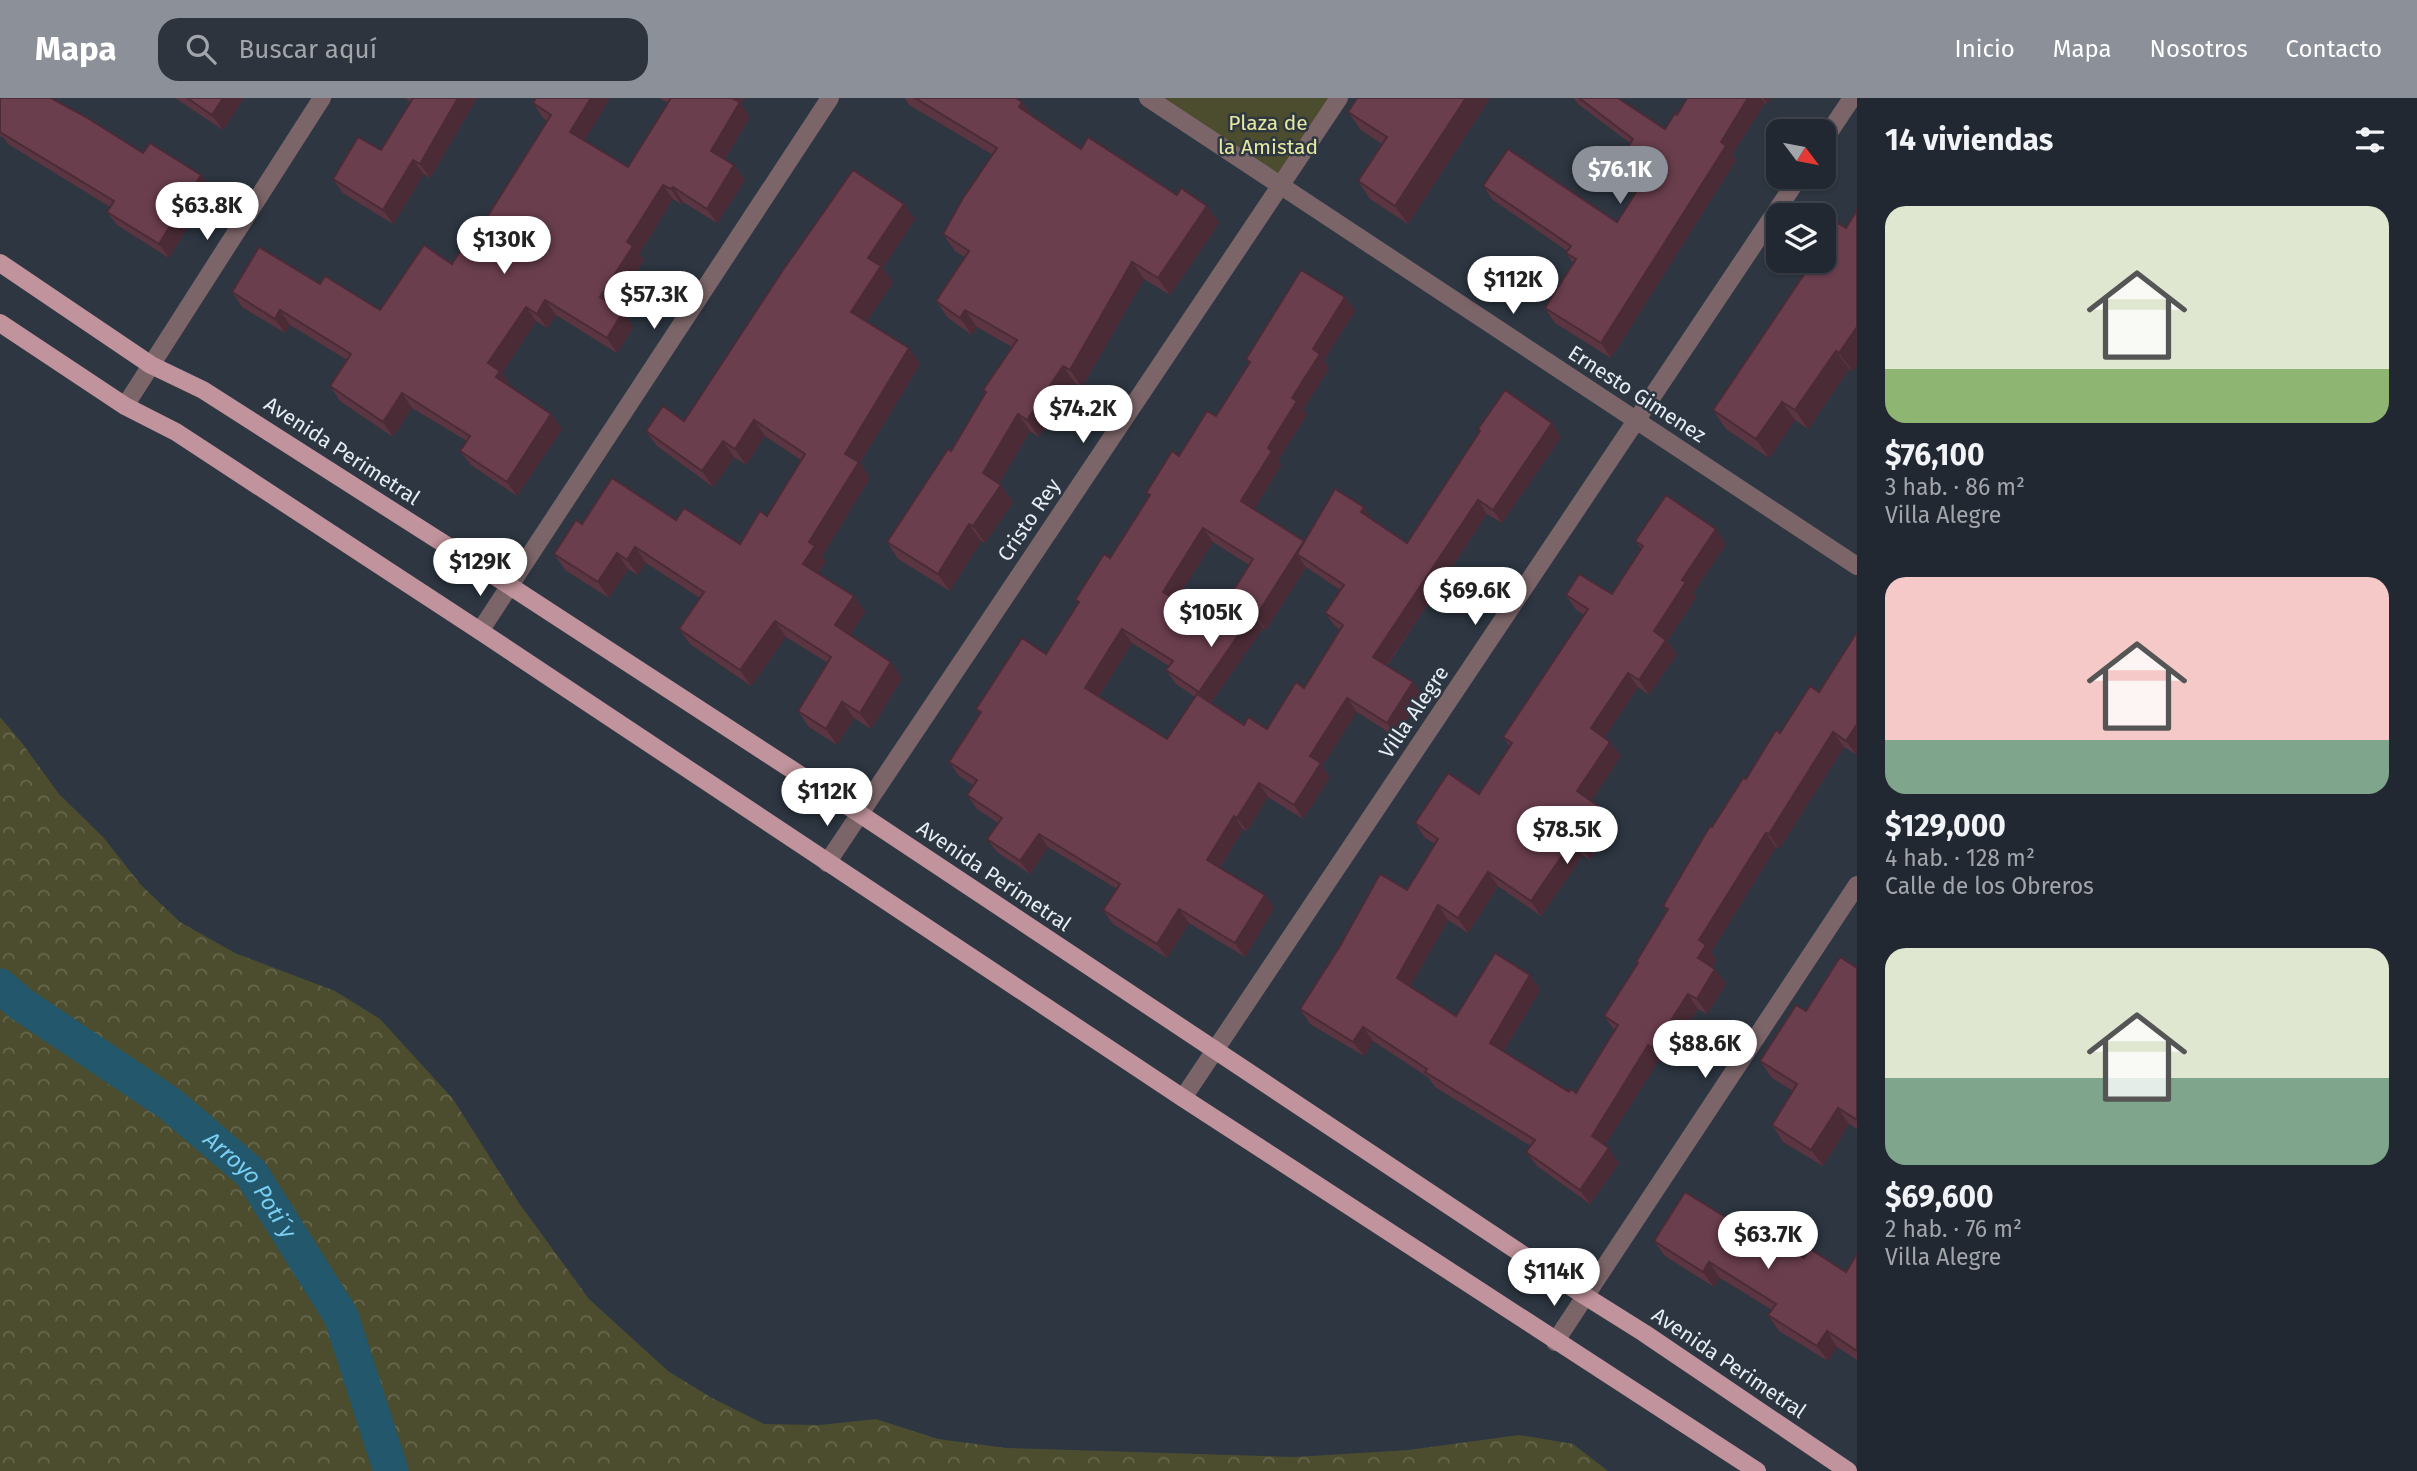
<!DOCTYPE html>
<html lang="es">
<meta charset="utf-8">
<style>
:root{--surface:#222831;--page:#2e343d;--text:#f1f3f6;--muted:#a2a6ab;--line:#3f444d;--accent:#8c9099}
body{margin:0;font-family:"Fira Sans",sans-serif;background:var(--page);color:var(--text);height:100vh;display:flex;flex-direction:column;font-size:26px;white-space:nowrap}
*{box-sizing:border-box;margin:0}
p{font-size:23px;color:var(--muted)}
.icon{flex:none;width:38px;height:38px;fill:none;stroke:currentColor;stroke-width:2;stroke-linecap:round;stroke-linejoin:round}
.map{position:relative;flex:1;overflow:hidden}
.side{display:flex;flex-direction:column;background:var(--surface);width:560px}
.side>*{flex:none}
.needle{width:46px;rotate:122deg}
.tools{position:absolute;left:1766px;top:21px;display:grid;gap:14px}
.tools a{display:grid;place-items:center;width:70px;height:70px;border-radius:14px;background:var(--surface);box-shadow:0 2px 5px #0004,0 0 0 2px var(--line);font-size:35px}
.price{position:absolute;translate:-50% -60px;padding:0 16px;border-radius:24px;background:#fff;color:#222;font-size:23px;line-height:46px;filter:drop-shadow(0 2px 4px #0008)}
.price::after{content:'';position:absolute;left:50%;top:42px;width:21px;height:16px;margin-left:-10px;background:inherit;clip-path:polygon(0 0,100% 0,50% 100%)}
.price.selected{background:var(--accent);color:#fff}
ul{padding:0;list-style:none}
li{display:grid;align-content:center;gap:14px;height:371px;padding:0 28px}
li span{display:grid;place-items:center;height:217px;border-radius:21px;color:#555}
li>.icon{margin-inline-start:auto}
span .icon{width:126px;height:126px;fill:#fffc;stroke-width:1}
li b{font-size:30px}
h2{display:flex;justify-content:space-between;align-items:center;height:84px;padding:0 28px;font-size:30px}
header{display:flex;align-items:center;gap:42px;box-sizing:border-box;height:98px;padding:0 35px;background:var(--accent);color:#fff}
header strong{font-size:33px}
nav{display:flex;gap:38px;margin-inline-start:auto;font-size:24px}
.search{width:490px;height:63px;background:var(--page);display:flex;align-items:center;gap:18px;box-sizing:border-box;padding:0 24px;border-radius:21px;color:var(--muted);font-size:26px}
main{display:flex;flex:1;min-height:0}
.map>svg:first-child{display:block}
</style>
<header>
<strong>Mapa</strong>
<div class="search"><svg class="icon" aria-label="search" viewBox="0 0 24 24"><circle cx="10" cy="10" r="6"/><path d="M15 15l6 6"/></svg>Buscar aquí</div>
<nav><a>Inicio</a><a>Mapa</a><a>Nosotros</a><a>Contacto</a></nav>
</header>
<main>
<div class="map">
<svg width="1857" height="1373" viewBox="0 0 1857 1373">
<defs>
<pattern id="forest-crowns" width="20" height="18" patternUnits="userSpaceOnUse" patternTransform="scale(1.75)"><rect width="20" height="18" fill="#4c4d2e"/><path d="M2 6a3 3 0 1 1 6 0M12 15a3 3 0 1 1 6 0" fill="none" stroke="#66674d"/></pattern>
</defs>
<rect width="100%" height="100%" fill="#2d3641"/>
<path fill="url(#forest-crowns)" d="M0 619 22 645 59 696 103 739 141 787 180 824 235 855 335 893 380 921 453 1001 519 1105 589 1201 668 1273 712 1300 764 1326 820 1327 876 1321 938 1341 1006 1350 1295 1359 1408 1352 1519 1337 1573 1346 1608 1373H0Z"/>
<path fill="#4c4d2e" d="M1148 0H1338L1280 88Z"/>
<g fill="none" stroke-linecap="round" stroke-linejoin="round">
<path stroke="#22576c" stroke-width="35" id="s1" d="M0 888 21 906 170 1006 251 1075 341 1218 391 1373"/>
<g stroke="#7c6569" stroke-width="18">
<path d="M1148 0 1857 468"/>
<path d="M1824 42 1852 0"/>
<path d="M125 308 322 0"/>
<path d="M480 533 830 0"/>
<path d="M827 765 1339 0"/>
<path d="M1183 1000 1799 79"/>
<path d="M1555 1244 1857 787"/>
</g>
<g stroke="#c1939c" stroke-width="18">
<path d="M0 165 151 267 203 292 510 488 860 716 1585 1198 1644 1235 1848 1373"/>
<path d="M0 225 125 308 176 334 480 533 1183 1000 1757 1373"/>
</g>
</g>
<g fill="#5b3542" fill-rule="evenodd">
<path d="M0 0 201 77 211 90 169 160 117 127 107 114 110 109 8 46 4 40 0 38Z"/>
<path d="M175 0H244L223 32Z"/>
<path d="M406 0H477L430 80 424 76 393 126 343 95 333 81 381 52 410 4Z"/>
<path d="M536 0H610L584 42 628 69 668 5 659 0H745L741 6 750 19 725 61 745 82 717 125 683 104 681 106 673 101 639 156 644 162 614 208 633 229 617 255 556 217 547 230 536 223 502 275 510 287 509 288 551 316 562 331 517 398 471 367 460 353 467 343 412 310 393 339 340 303 330 288 347 262 290 227 285 235 242 209 232 194 320 186 380 212 452 166 484 124 548 23 543 20 533 5Z"/>
<path d="M905 0H1016L1022 4 1032 17 1081 51 1219 125 1170 197 1144 181 1082 289 1075 285 1039 339 1030 333 999 385 1013 404 985 445 981 443 950 493 898 461 887 444 951 353 985 296 983 292 1012 249 977 229 972 237 948 220 936 203 965 159 955 153 943 136 993 57 909 7Z"/>
<path d="M1490 0 1408 126 1370 101 1358 83 1382 46 1361 32 1348 14Z"/>
<path d="M1574 0H1618L1665 31 1677 17 1687 0H1771L1767 6 1765 5 1732 57 1736 62 1611 260 1555 225 1545 210 1573 165 1566 155 1567 153 1493 102 1483 88 1617 124 1646 78 1640 70 1643 66 1638 63 1628 49 1630 45 1578 6Z"/>
<path d="M915 121 883 170 893 184 866 224 920 266 860 365 870 380 822 458 826 463 818 475 854 498 865 514 850 537 902 580 871 631 854 620 837 647 809 629 798 613 828 565 786 539 751 588 690 546 679 531 700 500 646 465 638 477 628 471 609 500 565 472 554 456 582 426 676 422 740 446 767 418 801 362 765 338 746 367 734 359 713 389 657 348 646 333 684 323Z"/>
<path d="M1813 163 1853 274 1849 271 1808 331 1795 322 1769 360 1726 331 1713 312Z"/>
<path d="M1345 199 1355 213 1324 262 1329 270 1303 312 1307 317 1278 362 1281 367 1254 411 1304 443 1373 422 1407 445 1480 334 1478 331 1552 325 1561 339 1502 425 1487 416 1387 568 1423 598 1396 639 1357 614 1322 668 1330 679 1303 721 1268 699 1247 733 1243 731 1220 770 1265 797 1274 810 1245 859 1189 825 1167 860 1113 826 1103 812 1117 791 1048 749 1030 776 997 754 987 741 998 725 977 711 967 697 973 687 959 678 949 664 980 616 976 611 1046 556 1078 505 1075 502 1110 460 1149 398 1146 395 1216 318 1249 266 1246 261ZM1213 444 1249 467 1213 525 1176 502ZM1306 469 1340 492 1325 515 1335 528 1340 532 1304 590 1267 631 1244 627 1211 605 1263 530 1266 532ZM1132 545 1169 568 1166 572 1176 586 1195 599 1167 641 1099 598Z"/>
<path d="M1635 443 1726 446 1693 495 1696 499 1667 543 1677 556 1649 597 1638 589 1604 640 1621 658 1591 703 1615 726 1590 762 1583 757 1541 818 1498 788 1468 835 1448 822 1410 888 1456 918 1530 877 1540 892 1504 953 1569 994 1576 995 1615 933 1604 918 1637 866 1636 864 1667 813 1663 808 1712 729 1780 635 1810 588 1857 657 1844 649 1779 751 1776 749 1711 854 1717 862 1712 869 1726 886 1707 916 1698 911 1664 965 1659 962 1605 1047 1619 1065 1590 1106 1537 1068 1526 1054 1531 1048 1435 989 1429 980 1373 943 1364 958 1310 926 1300 911 1407 792 1435 746 1425 740 1415 725 1479 696 1510 649 1503 639 1584 517 1576 512 1566 497 1612 496 1641 451Z"/>
<path d="M1857 870V1031L1849 1026 1823 1068 1783 1044 1772 1027 1793 993 1772 980 1760 963 1806 913Z"/>
<path d="M1748 1133 1804 1160 1846 1174 1857 1156V1262L1837 1249 1828 1263 1779 1233 1768 1217 1772 1212 1720 1180 1714 1189 1665 1158 1654 1143Z"/>
</g>
<g fill="#4a2b36">
<path d="M223 0H244L223 32 212 17Z"/>
<path d="M458 0H477L430 80 420 66Z"/>
<path d="M591 0H610L581 49 570 34Z"/>
<path d="M730 0H745L741 6 750 19 721 67 711 53Z"/>
<path d="M1466 0H1490L1408 126 1395 108Z"/>
<path d="M1748 0H1761L1765 5 1732 57 1736 62 1611 260 1601 245 1721 44Z"/>
<path d="M1763 0H1771L1767 6Z"/>
<path d="M1022 4 1034 21 1019 9Z"/>
<path d="M413 62 424 76 393 126 383 112Z"/>
<path d="M734 67 745 82 717 125 707 111Z"/>
<path d="M201 77 211 90 169 160 159 146Z"/>
<path d="M663 87 673 101 639 156 644 162 610 214 600 199 627 144Z"/>
<path d="M673 89 683 104 681 106 671 91Z"/>
<path d="M904 106 915 121 883 170 893 184 862 230 851 214 868 160Z"/>
<path d="M1207 108 1219 125 1170 197 1158 180Z"/>
<path d="M1132 164 1144 181 1082 289 1070 272Z"/>
<path d="M1345 199 1355 213 1324 262 1329 270 1303 312 1307 317 1278 362 1281 367 1250 417 1241 403 1292 300 1313 251Z"/>
<path d="M545 202 556 217 547 230 537 216Z"/>
<path d="M526 209 536 223 502 275 510 287 506 294 496 279 488 265Z"/>
<path d="M280 212 290 227 285 235 275 221Z"/>
<path d="M965 212 977 229 972 237 960 220Z"/>
<path d="M623 214 633 229 617 255 607 240Z"/>
<path d="M1857 229V267L1853 274 1839 255Z"/>
<path d="M909 250 920 266 860 365 870 380 822 458 826 463 814 482 803 466 809 444 845 356Z"/>
<path d="M1836 253 1849 271 1808 331 1795 312Z"/>
<path d="M1063 268 1075 285 1039 339 1027 322Z"/>
<path d="M402 295 412 310 393 339 383 324Z"/>
<path d="M1782 304 1795 322 1769 360 1756 341Z"/>
<path d="M551 316 562 331 517 398 507 384Z"/>
<path d="M1018 316 1030 333 995 392 983 375Z"/>
<path d="M754 322 765 338 746 367 735 351Z"/>
<path d="M1552 325 1561 339 1502 425 1493 412Z"/>
<path d="M723 343 734 359 713 389 702 373Z"/>
<path d="M1001 387 1013 404 985 445 973 428Z"/>
<path d="M1478 402 1487 416 1383 573 1373 559Z"/>
<path d="M1364 409 1373 423 1361 414Z"/>
<path d="M969 426 981 443 950 493 938 476Z"/>
<path d="M1203 430 1213 444 1173 507 1163 494Z"/>
<path d="M1716 431 1726 446 1693 495 1696 499 1667 543 1677 556 1649 597 1639 582 1654 533 1682 482Z"/>
<path d="M1304 443 1297 456 1306 469 1266 532 1256 518Z"/>
<path d="M635 449 646 465 638 477 627 462Z"/>
<path d="M617 455 628 471 609 500 598 484Z"/>
<path d="M854 498 865 514 846 543 835 527Z"/>
<path d="M1253 516 1263 530 1209 608 1199 594Z"/>
<path d="M775 523 786 539 751 588 740 572Z"/>
<path d="M1122 531 1132 545 1095 604 1085 590Z"/>
<path d="M891 564 902 580 871 631 860 615Z"/>
<path d="M1628 575 1638 589 1601 645 1591 630Z"/>
<path d="M1413 584 1423 598 1396 639 1387 625Z"/>
<path d="M1347 600 1357 614 1322 668 1330 679 1303 721 1294 707 1310 658Z"/>
<path d="M842 604 854 620 837 647 826 631Z"/>
<path d="M1857 626V657L1846 643Z"/>
<path d="M1833 634 1844 649 1779 751 1769 736Z"/>
<path d="M1610 644 1621 658 1588 708 1577 693Z"/>
<path d="M1259 685 1268 699 1247 733 1237 720Z"/>
<path d="M1604 712 1615 726 1590 762 1580 747Z"/>
<path d="M1234 718 1243 731 1216 776 1207 762Z"/>
<path d="M1766 735 1776 749 1711 854 1717 862 1708 875 1698 860 1699 842Z"/>
<path d="M1039 736 1048 749 1030 776 1020 763Z"/>
<path d="M1573 742 1583 757 1541 818 1531 803Z"/>
<path d="M1488 774 1498 788 1468 835 1458 820Z"/>
<path d="M1265 797 1274 810 1245 859 1235 845Z"/>
<path d="M1438 807 1448 822 1407 894 1397 880Z"/>
<path d="M1179 811 1189 825 1167 860 1157 846Z"/>
<path d="M1715 871 1726 886 1707 916 1697 901Z"/>
<path d="M1530 877 1540 892 1500 959 1490 945Z"/>
<path d="M1688 896 1698 911 1664 965 1653 950Z"/>
<path d="M1363 929 1373 943 1364 958 1353 944Z"/>
<path d="M1648 947 1659 962 1602 1052 1592 1038Z"/>
<path d="M1838 1010 1849 1026 1823 1068 1811 1052Z"/>
<path d="M1609 1050 1619 1065 1590 1106 1580 1092Z"/>
<path d="M1709 1164 1720 1180 1714 1189 1703 1174Z"/>
<path d="M1827 1233 1837 1249 1828 1263 1817 1248Z"/>
</g>
<g fill="#6a3e4d" stroke="#4a2b36" stroke-width="2" fill-rule="evenodd">
<path d="M0 0H51L86 19 143 55 150 45 201 77 159 146 107 114 114 103 0 34Z"/>
<path d="M187 0H223L212 17Z"/>
<path d="M413 0H458L420 66 413 62 383 112 333 81 358 39 381 52Z"/>
<path d="M536 0H591L570 34 628 69 671 0H732L740 4 711 53 734 67 707 111 673 89 671 91 663 87 627 144 633 148 600 199 623 214 607 240 545 202 537 216 526 209 488 265 500 273 496 279 551 316 507 384 460 353 470 338 402 295 383 324 330 288 351 256 280 212 275 221 232 194 259 149 320 186 325 178 380 212 424 147 452 166 480 121 484 124 551 17 533 5Z"/>
<path d="M915 0H1016L1022 4 1019 9 1081 51 1088 39 1177 97 1181 90 1207 108 1158 180 1132 164 1070 272 1063 268 1027 322 1018 316 983 375 1001 387 973 428 969 426 938 476 887 444 948 351 951 353 986 294 983 292 1017 242 965 212 960 220 936 203 969 153 943 136 963 100 997 50Z"/>
<path d="M1357 0H1466L1395 108 1358 83 1387 39 1348 14Z"/>
<path d="M1579 0H1618L1665 31 1675 15 1677 17 1687 0H1748L1721 44 1726 48 1601 245 1545 210 1576 161 1566 155 1571 148 1483 88 1508 51 1617 124 1648 75 1640 70 1646 60 1628 49 1633 41Z"/>
<path d="M853 72 904 106 868 160 881 168 851 214 909 250 845 356 859 364 809 444 815 448 803 466 854 498 835 527 891 564 860 615 842 604 826 631 798 613 831 559 775 523 740 572 679 531 704 494 635 449 627 462 617 455 598 484 554 456 576 422 582 426 612 380 676 422 684 410 740 446 760 413 767 418 805 356 754 322 735 351 723 343 702 373 646 333 663 308 684 323 783 172Z"/>
<path d="M1857 112V229L1839 255 1836 253 1795 312 1782 304 1756 341 1713 312 1813 163H1824V146L1838 125 1846 130Z"/>
<path d="M1301 172 1345 199 1313 251 1320 256 1292 300 1297 303 1268 350 1272 353 1241 403 1304 443 1256 518 1253 516 1199 594 1166 572 1173 563 1122 531 1085 590 1167 641 1197 596 1244 627 1248 619 1267 631 1296 584 1304 590 1343 527 1325 515 1344 487 1297 456 1335 391 1364 409 1361 414 1407 445 1480 333 1478 331 1505 292 1552 325 1493 412 1478 402 1373 559 1413 584 1387 625 1347 600 1310 658 1321 665 1294 707 1259 685 1237 720 1234 718 1207 762 1265 797 1235 845 1179 811 1157 846 1103 812 1120 786 1039 736 1020 763 987 741 1002 720 967 697 977 682 949 664 981 614 976 611 1022 540 1046 556 1079 504 1075 502 1104 456 1110 460 1150 397 1146 395 1172 353 1179 358 1207 313 1216 318 1250 264 1246 261ZM1203 430 1253 461 1213 525 1163 494Z"/>
<path d="M1666 397 1716 431 1682 482 1686 484 1654 533 1666 542 1639 582 1628 575 1591 630 1610 644 1577 693 1604 712 1580 747 1573 742 1531 803 1488 774 1458 820 1438 807 1397 880 1456 918 1495 855 1530 877 1490 945 1569 994 1571 991 1576 995 1618 927 1604 918 1638 865 1636 864 1668 811 1663 808 1710 728 1712 729 1743 680 1746 681 1776 632 1780 635 1810 588 1819 594 1857 534V626L1846 643 1833 634 1769 736 1766 735 1699 842 1706 847 1698 860 1715 871 1697 901 1688 896 1653 950 1648 947 1592 1038 1609 1050 1580 1092 1526 1054 1535 1042 1425 974 1427 971 1363 929 1353 944 1300 911 1340 848 1380 776 1407 792 1438 741 1415 725 1448 675 1479 696 1512 645 1503 639 1588 511 1566 497 1579 476 1612 496 1643 448 1635 443Z"/>
<path d="M1840 859 1857 870V1022L1838 1010 1811 1052 1772 1027 1797 986 1760 963 1796 907 1806 913Z"/>
<path d="M1685 1094 1748 1133 1752 1127 1804 1160 1810 1151 1846 1174 1857 1156V1253L1827 1233 1817 1248 1768 1217 1776 1206 1709 1164 1703 1174 1654 1143Z"/>
</g>
<g text-anchor="middle" dominant-baseline="central" stroke-width="5" stroke-linejoin="round" paint-order="stroke">
<g font-size="21" fill="#e5e89e" stroke="#2d3641">
<text x="1268" y="25">Plaza de<tspan x="1268" dy="24">la Amistad</tspan></text>
</g>
<g font-size="21" fill="#e7edf4" stroke="#2d3641">
<text transform="translate(1637 296) rotate(33)">Ernesto Gimenez</text>
<text transform="translate(342 353) rotate(33)">Avenida Perimetral</text>
<text transform="translate(1029 422) rotate(-56)">Cristo Rey</text>
<text transform="translate(1414 614) rotate(-56)">Villa Alegre</text>
<text transform="translate(994 778) rotate(34)">Avenida Perimetral</text>
<text transform="translate(1729 1265) rotate(34)">Avenida Perimetral</text>
</g>
<g font-size="23" font-style="italic" fill="#7acef1" stroke="#2d3641">
<text stroke="none"><textPath href="#s1" startOffset="322">Arroyo Poti´y</textPath></text>
</g>
</g>
</svg>
<div class="tools">
<a><svg class="needle" viewBox="-14 -14 28 28"><path d="M0-13l5 13h-10z" fill="#e53935"/><path d="M0 13l5-13h-10z" fill="#a2a6ab"/></svg></a>
<a><svg class="icon" aria-label="layers" viewBox="0 0 24 24"><path d="M12 4l9 5-9 5-9-5zM3 14l9 5 9-5"/></svg></a>
</div>
<b class="price selected" style="left:1620px;top:108px">$76.1K</b>
<b class="price" style="left:207px;top:144px">$63.8K</b>
<b class="price" style="left:504px;top:178px">$130K</b>
<b class="price" style="left:1513px;top:218px">$112K</b>
<b class="price" style="left:654px;top:233px">$57.3K</b>
<b class="price" style="left:1083px;top:347px">$74.2K</b>
<b class="price" style="left:480px;top:500px">$129K</b>
<b class="price" style="left:1475px;top:529px">$69.6K</b>
<b class="price" style="left:1211px;top:551px">$105K</b>
<b class="price" style="left:827px;top:730px">$112K</b>
<b class="price" style="left:1567px;top:768px">$78.5K</b>
<b class="price" style="left:1705px;top:982px">$88.6K</b>
<b class="price" style="left:1768px;top:1173px">$63.7K</b>
<b class="price" style="left:1554px;top:1210px">$114K</b>
</div>
<section class="side">
<h2>14 viviendas<svg class="icon" aria-label="filters" viewBox="0 0 24 24"><path d="M4 7h16M4 17h16"/><circle cx="9" cy="7" r="2"/><circle cx="15" cy="17" r="2"/></svg></h2>
<ul>
<li><span style="background:linear-gradient(#dfe7d0 75%,#8fb573 0)"><svg class="icon" aria-label="home" viewBox="0 0 24 24"><path d="M3 11l9-7 9 7M6 9v11h12V9"/></svg></span><div><b>$76,100</b><p>3 hab. · 86 m²</p><p>Villa Alegre</p></div></li>
<li><span style="background:linear-gradient(#f6c9c9 75%,#7fa58c 0)"><svg class="icon" aria-label="home" viewBox="0 0 24 24"><path d="M3 11l9-7 9 7M6 9v11h12V9"/></svg></span><div><b>$129,000</b><p>4 hab. · 128 m²</p><p>Calle de los Obreros</p></div></li>
<li><span style="background:linear-gradient(#dfe7d0 60%,#7fa58c 0)"><svg class="icon" aria-label="home" viewBox="0 0 24 24"><path d="M3 11l9-7 9 7M6 9v11h12V9"/></svg></span><div><b>$69,600</b><p>2 hab. · 76 m²</p><p>Villa Alegre</p></div></li>
</ul>
</section>
</main>
